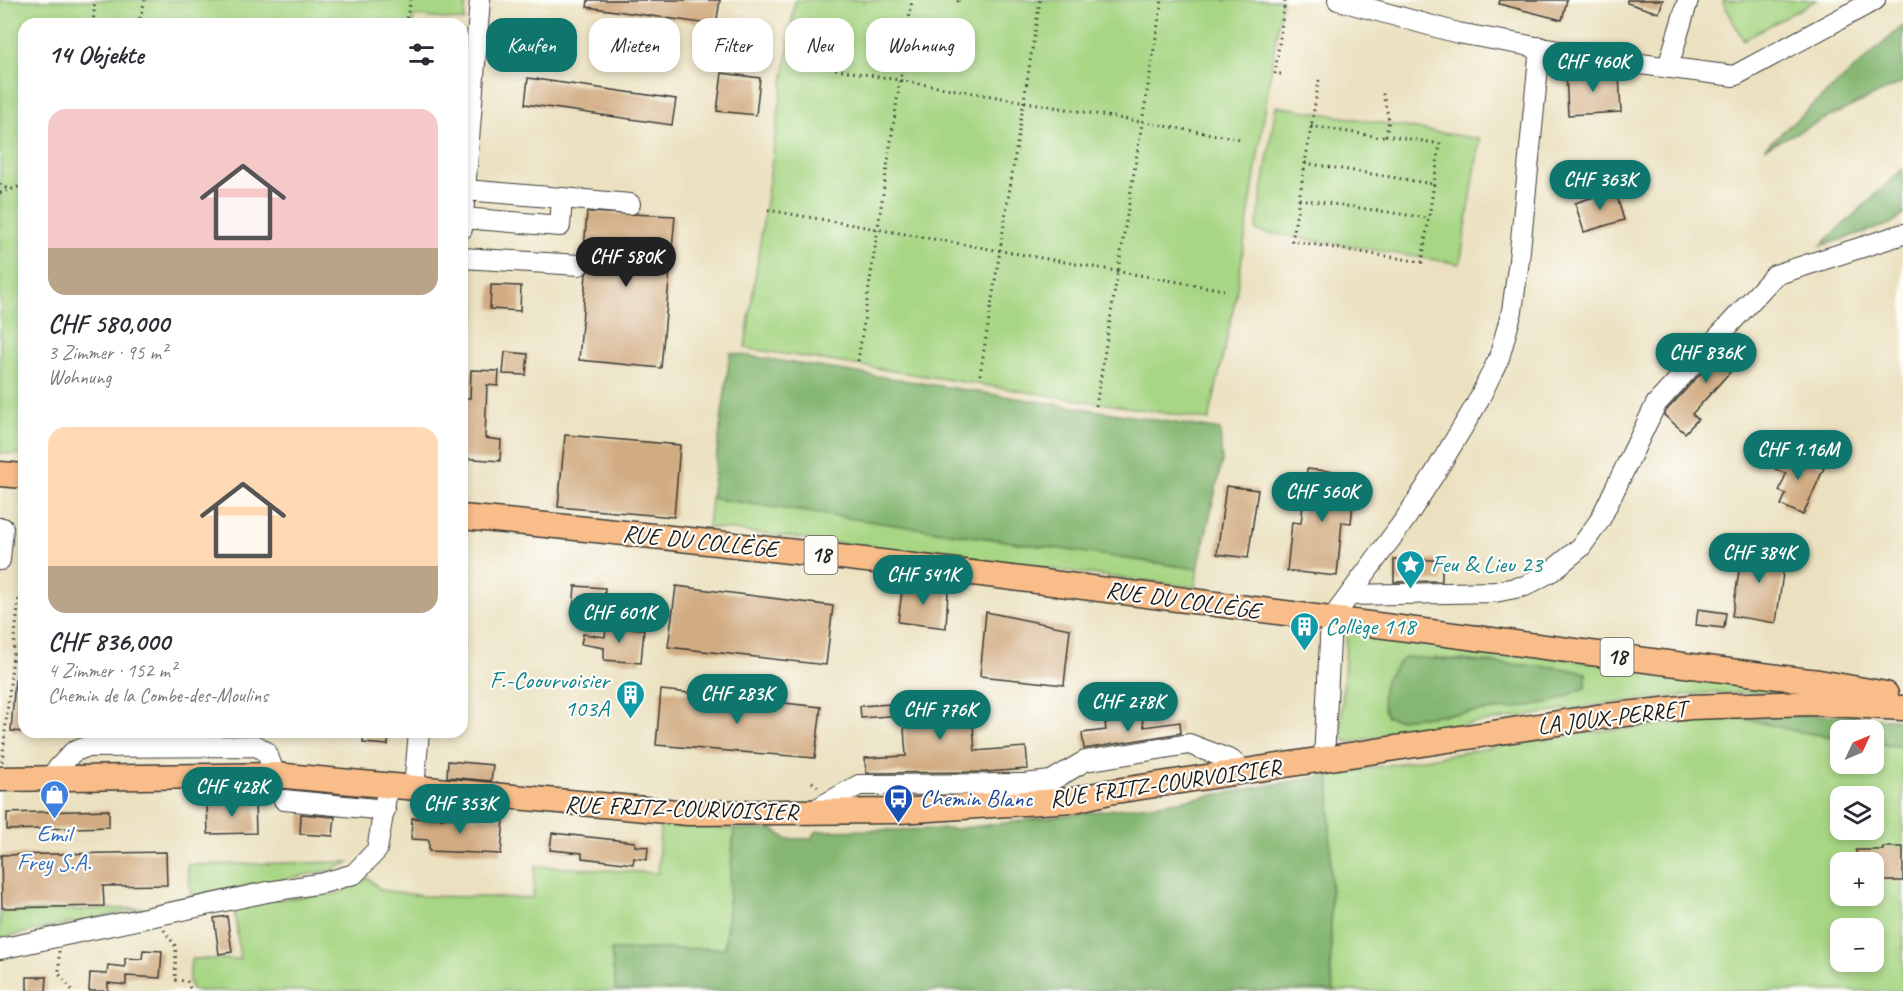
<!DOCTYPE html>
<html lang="de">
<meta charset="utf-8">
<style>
:root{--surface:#fff;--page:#f2f2f3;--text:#2b2b33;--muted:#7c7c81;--accent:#0f766e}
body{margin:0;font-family:Caveat,sans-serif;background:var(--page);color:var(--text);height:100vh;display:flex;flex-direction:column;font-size:22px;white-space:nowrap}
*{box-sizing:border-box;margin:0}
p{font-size:20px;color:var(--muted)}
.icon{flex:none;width:33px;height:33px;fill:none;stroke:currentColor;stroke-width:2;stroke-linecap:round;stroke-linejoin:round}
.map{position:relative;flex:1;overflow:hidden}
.panel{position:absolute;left:18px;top:18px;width:450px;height:720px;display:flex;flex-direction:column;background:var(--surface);border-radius:18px;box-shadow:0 3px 9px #0003}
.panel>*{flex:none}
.banner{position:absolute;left:486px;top:18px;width:570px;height:54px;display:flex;gap:12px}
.needle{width:39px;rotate:46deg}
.tools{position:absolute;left:1830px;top:720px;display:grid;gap:12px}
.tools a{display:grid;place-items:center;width:54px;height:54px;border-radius:12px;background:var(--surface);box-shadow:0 3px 9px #0003;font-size:30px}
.price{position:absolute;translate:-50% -51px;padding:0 14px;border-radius:21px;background:var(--accent);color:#fff;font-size:20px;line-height:39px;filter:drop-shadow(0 2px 3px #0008)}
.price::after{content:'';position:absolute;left:50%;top:36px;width:18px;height:14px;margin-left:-9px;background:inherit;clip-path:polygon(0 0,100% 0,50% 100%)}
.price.selected{background:#222;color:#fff}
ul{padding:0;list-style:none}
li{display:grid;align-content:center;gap:12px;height:318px;padding:0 30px}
li span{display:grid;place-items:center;height:186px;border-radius:18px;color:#555}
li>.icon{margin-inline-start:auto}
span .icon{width:108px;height:108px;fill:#fffc;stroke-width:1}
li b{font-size:26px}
h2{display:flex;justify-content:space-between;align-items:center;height:72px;padding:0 30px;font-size:26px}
.pill{padding:0 21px;border-radius:18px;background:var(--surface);box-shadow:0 3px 9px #0003;font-size:21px;line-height:54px}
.pill.selected{background:var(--accent);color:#fff}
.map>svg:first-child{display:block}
</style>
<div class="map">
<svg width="1903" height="991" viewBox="0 0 1903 991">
<rect width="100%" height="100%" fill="#fdfcf7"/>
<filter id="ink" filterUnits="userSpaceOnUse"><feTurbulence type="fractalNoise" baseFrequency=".0167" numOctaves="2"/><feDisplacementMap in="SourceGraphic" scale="12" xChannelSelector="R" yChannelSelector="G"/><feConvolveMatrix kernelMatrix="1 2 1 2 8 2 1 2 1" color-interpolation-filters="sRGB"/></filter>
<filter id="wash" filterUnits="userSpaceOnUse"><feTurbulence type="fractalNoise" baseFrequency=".008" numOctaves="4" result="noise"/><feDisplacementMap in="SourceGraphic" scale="24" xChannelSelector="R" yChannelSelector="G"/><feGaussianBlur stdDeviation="1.35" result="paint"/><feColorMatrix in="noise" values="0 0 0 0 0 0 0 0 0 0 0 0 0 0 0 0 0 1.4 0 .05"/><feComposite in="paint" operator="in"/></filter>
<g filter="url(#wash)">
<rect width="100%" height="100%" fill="#ebe1c0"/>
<g fill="#a7d684" stroke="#627950" stroke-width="1.5" fill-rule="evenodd">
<path d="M0 0H466L464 21 414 16 413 24H24V455L0 453Z"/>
<path d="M795 0H1282L1236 296 1209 420 745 348Z"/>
<path d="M1722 0H1817L1743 40Z"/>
<path d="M1276 106 1480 139 1460 264 1256 231Z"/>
<path d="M711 498 1198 569 1195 587 708 527Z"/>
<path d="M1347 630 1818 692 1706 693 1620 702 1348 742 1340 737ZM1434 658 1561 668 1586 673V688L1516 708 1397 719Z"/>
<path d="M1739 717 1795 731 1840 738V764H1874V743L1903 747V991H1334L1331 975 1330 775 1579 733ZM1840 796H1874V830H1840ZM1840 862H1874V896H1840ZM1840 928H1874V962H1840Z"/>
<path d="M660 826 734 829 725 948 611 950 616 991H193L189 982 191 959H240L234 907 266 900 336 894 368 878 381 890 423 896 533 898 535 866 658 873Z"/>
<path d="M351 862 327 871 191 897 187 865Z"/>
<path d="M144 908 0 938V912Z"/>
</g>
<g fill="#85b772" stroke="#506a47" stroke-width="1.5">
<path d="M1903 26V82L1764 148Z"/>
<path d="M1903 169V215L1890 224 1820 246Z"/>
<path d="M730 353 1220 430 1222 462 1198 569 711 498Z"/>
<path d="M1406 657 1562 668 1586 673V687L1556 701 1516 708 1397 719 1387 717C1376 691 1385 674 1406 657Z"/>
<path d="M1831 715 1903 720V747L1874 743V730H1840V738L1795 731 1739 717Z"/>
<path d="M1330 775 1331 975 1334 991H616L611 950 725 948 734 829 774 830 787 839H811L817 831 955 829 1167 803Z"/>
</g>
<g id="blocks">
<g fill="#d1ac82">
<path d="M588 0H720L716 25 587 7Z"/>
<path d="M1500 0H1567L1562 20 1499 4Z"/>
<path d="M1627 0H1663L1659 13 1627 3Z"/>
<path d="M1605 71 1619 73 1621 112 1568 115 1566 73Z"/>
<path d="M722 73 760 78 756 115 717 111Z"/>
<path d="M528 78 676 99 672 125 525 104Z"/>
<path d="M1615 190 1624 220 1584 232 1575 203Z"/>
<path d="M587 212 675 216 661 368 579 360 586 274 591 265 588 251 584 250Z"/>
<path d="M491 285 521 286 520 311 490 309Z"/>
<path d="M1736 335 1751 349 1692 414 1698 419 1685 433 1664 415 1666 411Z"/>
<path d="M505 352 528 354 526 375 503 374Z"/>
<path d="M471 370 499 371 498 386 487 385 485 438 501 440 500 461 462 458 463 398H470Z"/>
<path d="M565 435 680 445 674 517 558 507Z"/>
<path d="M1784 450 1824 468 1803 515 1781 505 1786 494 1779 491 1786 474 1775 469Z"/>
<path d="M1307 469 1356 474 1351 523 1342 522 1337 576 1287 571 1292 522 1301 523Z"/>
<path d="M1226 486 1258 490 1248 558 1217 554Z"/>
<path d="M1743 546 1786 552 1776 623 1732 616Z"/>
<path d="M1394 560H1442V581L1394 582Z"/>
<path d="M903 583 948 591 946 628 898 622Z"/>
<path d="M575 586 605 588 603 614 573 611Z"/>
<path d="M676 586 833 606 826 665 668 647Z"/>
<path d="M1698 609 1726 613 1724 628 1696 625Z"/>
<path d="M986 612 1070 629 1064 685 980 676Z"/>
<path d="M606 627 644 629 641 663 604 660V648L581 644 583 634 605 637Z"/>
<path d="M15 679H24V732L11 731Z"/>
<path d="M661 690 821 707 815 758 656 745Z"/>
<path d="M971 699 975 751 1026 747 1028 769 986 772 866 773 865 758 906 756 903 715 861 718 860 706Z"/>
<path d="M1142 717 1144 727 1180 722 1181 733 1084 749 1082 733 1106 730 1105 723Z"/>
<path d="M364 732H389L388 745 363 743Z"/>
<path d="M448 761 493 765 491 781 447 777Z"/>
<path d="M255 802 256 833 208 834 207 804Z"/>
<path d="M109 810V827L7 830V813Z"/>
<path d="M301 814 335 817 333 836 300 834Z"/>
<path d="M412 818 504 819 501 854 429 851V840L411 839Z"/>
<path d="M552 833 635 842V846L648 847 647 860 634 858 633 864 582 858V853L550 850Z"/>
<path d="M1883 847H1903V881H1882V877H1874V862H1856V850H1883Z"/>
<path d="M166 852 167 885 103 886 104 906 2 908 1 855Z"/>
<path d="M227 916 232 952 219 954 214 918Z"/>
<path d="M143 950 162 951 160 978 126 976V985L108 983V991H89L90 973 107 974 108 965 125 967V958L142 959Z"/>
<path d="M27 977H47L46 991H27Z"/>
</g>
</g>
</g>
<g filter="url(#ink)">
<use href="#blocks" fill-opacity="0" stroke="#3b3a35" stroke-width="1.5"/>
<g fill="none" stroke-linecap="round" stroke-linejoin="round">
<defs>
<g id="minor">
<path d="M1338 0 1458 33 1609 60 1734 76 1875 0"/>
<path d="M1668 67 1688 0"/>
<path d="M562 198 630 204"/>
<path d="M463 218 560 226 562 198 465 190"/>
<path d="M462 229 480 0"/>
<path d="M462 258 579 265"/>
<path d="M0 528H3L0 560"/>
<path d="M1350 595 1495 592 1525 586 1552 571 1581 547 1600 520 1656 404 1775 275 1903 234"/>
<path d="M1324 759 1331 620 1406 518 1435 473 1476 405 1499 358 1512 311 1519 260 1540 47"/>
<path d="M49 778 73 752 86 747 257 746 267 753 275 775"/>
<path d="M1024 784 1051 781 1085 761 1189 744 1231 760 1246 772"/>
<path d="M414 788 419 732"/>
<path d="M284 800 385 810"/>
<path d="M811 812 859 785 1024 784 1026 802"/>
<path d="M0 949 267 892 323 883 354 874 377 850 388 785"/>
</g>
<g id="major">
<path d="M0 474 24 476"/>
<path d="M462 517C916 559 1367 626 1819 682L1886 694"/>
<path d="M0 779 275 775 688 813 899 811 1074 800 1109 792 1597 717 1691 707 1812 703 1903 708"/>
</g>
</defs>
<use href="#minor" stroke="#3b3a35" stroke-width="22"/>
<use href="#major" stroke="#3b3a35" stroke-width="27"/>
<g stroke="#3b3a35" stroke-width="3" stroke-dasharray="1.5 4.5" stroke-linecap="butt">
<path d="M958 2V0"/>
<path d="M93 24 95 0"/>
<path d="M138 24 145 0"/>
<path d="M405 24 411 0"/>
<path d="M800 63 1240 139"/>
<path d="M1281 74H1275L1285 0"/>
<path d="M1319 80 1292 241 1422 262 1440 144 1386 135 1389 120 1382 90"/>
<path d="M1311 126 1380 137 1386 135"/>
<path d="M1305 163 1433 184"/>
<path d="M0 184 9 190"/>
<path d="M0 193 24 185"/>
<path d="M1299 199 1428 218"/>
<path d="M768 210 1224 290"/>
<path d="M858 361 912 0"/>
<path d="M980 375 1040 0"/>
<path d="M1096 406 1162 0"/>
<path d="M2 762 19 597 24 593"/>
<path d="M812 782 820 789"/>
<path d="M164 930 176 947 175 980 187 981 191 991"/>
<path d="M59 951V974L73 991"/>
</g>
<use href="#minor" stroke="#fff" stroke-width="20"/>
<use href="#major" stroke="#f8bd89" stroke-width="24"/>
</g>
</g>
<defs>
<symbol id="sight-pin" viewBox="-11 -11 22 30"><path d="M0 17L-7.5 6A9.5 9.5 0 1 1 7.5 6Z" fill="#0f9aa8" stroke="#fdfcf7"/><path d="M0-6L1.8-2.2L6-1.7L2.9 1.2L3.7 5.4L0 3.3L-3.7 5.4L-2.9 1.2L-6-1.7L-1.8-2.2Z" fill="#fff"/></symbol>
<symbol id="building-pin" viewBox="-11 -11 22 30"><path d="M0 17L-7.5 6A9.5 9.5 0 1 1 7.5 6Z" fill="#0f9aa8" stroke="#fdfcf7"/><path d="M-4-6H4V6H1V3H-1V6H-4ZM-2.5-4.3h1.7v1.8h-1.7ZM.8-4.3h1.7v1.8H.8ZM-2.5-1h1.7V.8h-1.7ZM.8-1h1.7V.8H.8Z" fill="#fff"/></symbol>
<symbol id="shop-pin" viewBox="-11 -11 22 30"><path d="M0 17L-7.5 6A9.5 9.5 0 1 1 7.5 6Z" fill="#3f7fe0" stroke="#fdfcf7"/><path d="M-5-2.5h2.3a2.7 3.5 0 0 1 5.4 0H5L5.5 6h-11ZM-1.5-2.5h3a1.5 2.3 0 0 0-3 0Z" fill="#fff"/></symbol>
<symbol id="bus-pin" viewBox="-11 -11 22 30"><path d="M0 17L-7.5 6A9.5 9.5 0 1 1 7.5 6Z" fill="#1a4fb4" stroke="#fdfcf7"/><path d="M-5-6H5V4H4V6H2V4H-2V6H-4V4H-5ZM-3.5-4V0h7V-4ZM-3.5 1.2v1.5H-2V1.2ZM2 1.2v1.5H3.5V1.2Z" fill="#fff"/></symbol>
</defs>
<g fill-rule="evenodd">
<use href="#sight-pin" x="1394" y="548" width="33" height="45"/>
<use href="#building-pin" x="1288" y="610" width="33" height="45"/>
<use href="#building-pin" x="614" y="678" width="33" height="45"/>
<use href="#shop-pin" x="38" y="778" width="33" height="45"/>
<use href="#bus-pin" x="882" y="782" width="33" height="45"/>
</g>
<g text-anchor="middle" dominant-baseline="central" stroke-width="4.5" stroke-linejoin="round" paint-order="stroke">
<g fill="#fdfcf7" stroke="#605f5e" stroke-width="1.5">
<rect x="804.5" y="536" width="33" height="38" rx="4.5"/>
<rect x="1600.5" y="638" width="33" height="38" rx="4.5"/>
</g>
<g font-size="22" font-weight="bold" fill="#1c1c1c">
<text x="821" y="555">18</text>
<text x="1617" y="657">18</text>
</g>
<g font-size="24" fill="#1c1c1c" stroke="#fdfcf7">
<text transform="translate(700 541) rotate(6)">RUE DU COLLÈGE</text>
<text transform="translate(1183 600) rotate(8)">RUE DU COLLÈGE</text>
<text transform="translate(1612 717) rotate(-7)">LA JOUX-PERRET</text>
<text transform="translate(1165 783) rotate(-8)">RUE FRITZ-COURVOISIER</text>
<text transform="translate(681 808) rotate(2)">RUE FRITZ-COURVOISIER</text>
</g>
<g font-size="24" fill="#0d838f" stroke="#fdfcf7" text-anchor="start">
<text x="1431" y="564">Feu &amp; Lieu 23</text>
<text x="1325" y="626">Collège 118</text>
<text x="609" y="680" text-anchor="end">F.-Coourvoisier<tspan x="609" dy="28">103A</tspan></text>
</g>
<g font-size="24" fill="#164399" stroke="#fdfcf7" text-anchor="start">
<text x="920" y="798">Chemin Blanc</text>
</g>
<g font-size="24" fill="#366cbe" stroke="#fdfcf7">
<text x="54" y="834">Emil<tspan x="54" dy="28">Frey S.A.</tspan></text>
</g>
</g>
</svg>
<div class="tools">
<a><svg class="needle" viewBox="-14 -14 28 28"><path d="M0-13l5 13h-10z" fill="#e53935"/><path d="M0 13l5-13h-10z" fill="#7c7c81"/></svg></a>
<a><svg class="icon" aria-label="layers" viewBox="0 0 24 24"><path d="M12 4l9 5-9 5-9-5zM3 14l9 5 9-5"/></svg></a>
<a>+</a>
<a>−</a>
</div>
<b class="price" style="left:1593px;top:93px">CHF 460K</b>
<b class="price" style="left:1600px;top:211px">CHF 363K</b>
<b class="price selected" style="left:626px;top:288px">CHF 580K</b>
<b class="price" style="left:1706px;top:384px">CHF 836K</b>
<b class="price" style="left:1798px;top:481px">CHF 1.16M</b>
<b class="price" style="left:1322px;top:523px">CHF 560K</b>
<b class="price" style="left:1759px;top:584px">CHF 384K</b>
<b class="price" style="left:923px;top:606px">CHF 541K</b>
<b class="price" style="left:619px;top:644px">CHF 601K</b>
<b class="price" style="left:737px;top:725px">CHF 283K</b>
<b class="price" style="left:1128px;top:733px">CHF 278K</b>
<b class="price" style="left:940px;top:741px">CHF 776K</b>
<b class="price" style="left:232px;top:818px">CHF 428K</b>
<b class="price" style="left:460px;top:835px">CHF 353K</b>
<div class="banner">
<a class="pill selected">Kaufen</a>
<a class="pill">Mieten</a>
<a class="pill">Filter</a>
<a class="pill">Neu</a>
<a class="pill">Wohnung</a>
</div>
<section class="panel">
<h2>14 Objekte<svg class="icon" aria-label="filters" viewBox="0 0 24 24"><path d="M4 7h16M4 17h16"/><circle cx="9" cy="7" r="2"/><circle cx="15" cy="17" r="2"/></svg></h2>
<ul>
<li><span style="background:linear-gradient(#f6c9c9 75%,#b9a48a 0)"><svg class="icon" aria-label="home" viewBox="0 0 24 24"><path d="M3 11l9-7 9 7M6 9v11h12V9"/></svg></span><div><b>CHF 580,000</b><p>3 Zimmer · 95 m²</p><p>Wohnung</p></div></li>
<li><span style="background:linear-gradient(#ffd9b3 75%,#b9a48a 0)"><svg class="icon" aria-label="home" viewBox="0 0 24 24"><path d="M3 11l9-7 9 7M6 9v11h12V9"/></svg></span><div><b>CHF 836,000</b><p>4 Zimmer · 152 m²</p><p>Chemin de la Combe-des-Moulins</p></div></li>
</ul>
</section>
</div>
